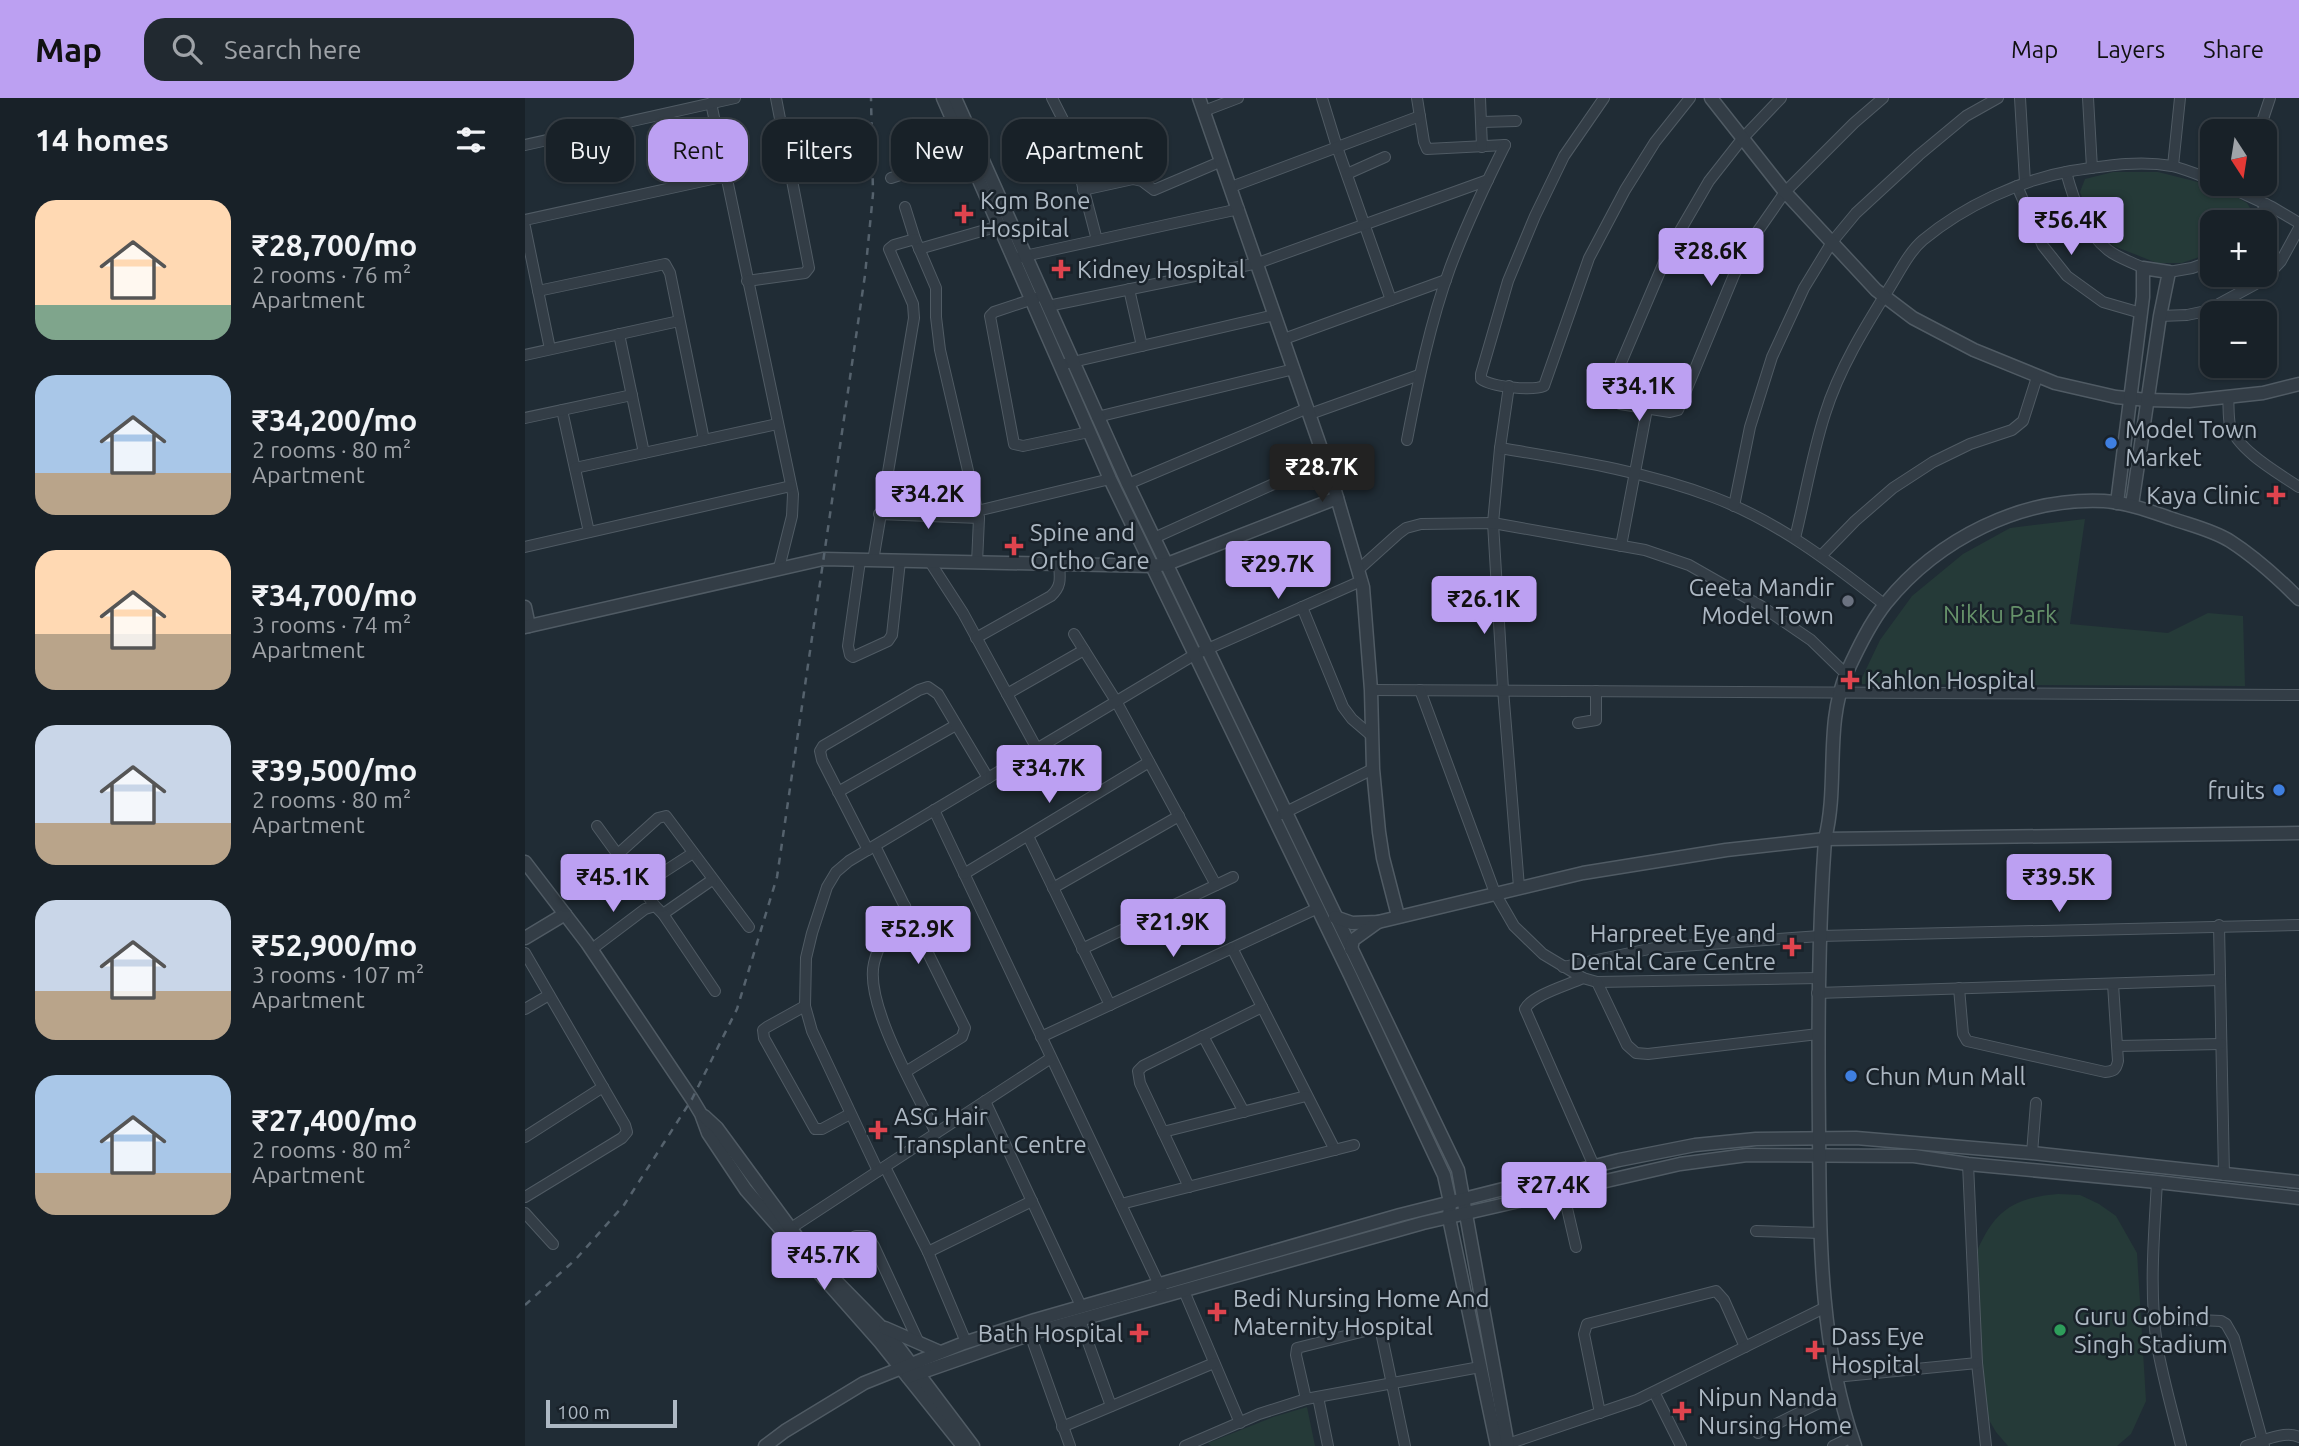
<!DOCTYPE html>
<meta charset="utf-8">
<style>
:root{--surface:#182128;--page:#212930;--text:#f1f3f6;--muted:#9fa3a8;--line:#363e45;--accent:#bca0f2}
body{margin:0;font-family:Ubuntu,sans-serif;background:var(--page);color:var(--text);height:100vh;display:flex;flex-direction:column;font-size:26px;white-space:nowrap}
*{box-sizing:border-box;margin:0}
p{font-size:23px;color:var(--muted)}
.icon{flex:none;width:38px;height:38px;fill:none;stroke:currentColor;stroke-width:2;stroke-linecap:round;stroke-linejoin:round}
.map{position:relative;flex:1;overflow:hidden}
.drawer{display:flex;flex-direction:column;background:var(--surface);width:525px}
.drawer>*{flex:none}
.hud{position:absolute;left:21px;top:21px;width:665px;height:63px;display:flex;gap:14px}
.needle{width:46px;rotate:168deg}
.buttons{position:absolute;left:1675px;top:21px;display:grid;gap:14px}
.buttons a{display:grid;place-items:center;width:77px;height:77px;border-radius:14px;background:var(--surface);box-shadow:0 2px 5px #0004,0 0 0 2px var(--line);font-size:35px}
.scale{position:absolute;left:21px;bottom:18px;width:131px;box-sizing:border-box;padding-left:7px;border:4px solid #adb8c3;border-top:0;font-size:19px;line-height:24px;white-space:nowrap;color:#adb8c3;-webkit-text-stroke:5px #19222a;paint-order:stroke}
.price{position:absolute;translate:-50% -60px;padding:0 16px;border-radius:7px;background:var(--accent);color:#111;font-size:23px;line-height:46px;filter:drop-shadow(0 2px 4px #0008)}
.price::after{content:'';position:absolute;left:50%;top:42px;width:21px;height:16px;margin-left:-10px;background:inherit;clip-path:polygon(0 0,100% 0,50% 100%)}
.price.on{background:#222;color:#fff}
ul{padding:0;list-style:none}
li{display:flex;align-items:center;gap:21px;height:175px;padding:0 35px}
li span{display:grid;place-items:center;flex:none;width:196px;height:140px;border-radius:21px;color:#555}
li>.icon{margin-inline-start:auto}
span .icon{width:84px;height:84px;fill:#fffc;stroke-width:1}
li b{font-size:30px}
h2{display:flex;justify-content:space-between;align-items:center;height:84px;padding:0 35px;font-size:30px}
.tag{padding:0 24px;border-radius:21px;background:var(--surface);box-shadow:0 2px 5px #0004,0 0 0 2px var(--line);font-size:24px;line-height:63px}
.tag.on{background:var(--accent);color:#111}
header{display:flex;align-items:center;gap:42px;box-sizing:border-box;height:98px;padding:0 35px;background:var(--accent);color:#111}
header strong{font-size:33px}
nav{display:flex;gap:38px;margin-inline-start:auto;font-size:24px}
.search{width:490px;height:63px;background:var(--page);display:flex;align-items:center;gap:18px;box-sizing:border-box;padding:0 24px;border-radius:21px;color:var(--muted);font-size:26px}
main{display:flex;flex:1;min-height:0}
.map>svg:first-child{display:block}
</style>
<header>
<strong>Map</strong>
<div class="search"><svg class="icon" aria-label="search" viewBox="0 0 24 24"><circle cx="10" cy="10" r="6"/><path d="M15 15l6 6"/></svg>Search here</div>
<nav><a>Map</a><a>Layers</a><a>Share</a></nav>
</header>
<main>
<section class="drawer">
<h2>14 homes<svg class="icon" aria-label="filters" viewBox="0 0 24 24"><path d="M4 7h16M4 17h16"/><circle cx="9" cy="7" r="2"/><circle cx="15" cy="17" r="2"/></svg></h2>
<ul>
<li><span style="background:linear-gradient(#ffd9b3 75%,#7fa58c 0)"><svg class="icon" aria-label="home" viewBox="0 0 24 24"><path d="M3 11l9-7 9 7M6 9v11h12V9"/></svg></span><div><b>₹28,700/mo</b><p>2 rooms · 76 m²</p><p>Apartment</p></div></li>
<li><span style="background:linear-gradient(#a9c7e8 70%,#b9a48a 0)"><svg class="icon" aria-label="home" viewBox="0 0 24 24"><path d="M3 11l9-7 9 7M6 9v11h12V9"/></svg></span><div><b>₹34,200/mo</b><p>2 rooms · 80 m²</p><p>Apartment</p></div></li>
<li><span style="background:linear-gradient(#ffd9b3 60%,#b9a48a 0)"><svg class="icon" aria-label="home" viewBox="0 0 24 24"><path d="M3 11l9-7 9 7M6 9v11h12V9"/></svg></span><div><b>₹34,700/mo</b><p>3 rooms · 74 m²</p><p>Apartment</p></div></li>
<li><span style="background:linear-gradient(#c9d6e8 70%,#b9a48a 0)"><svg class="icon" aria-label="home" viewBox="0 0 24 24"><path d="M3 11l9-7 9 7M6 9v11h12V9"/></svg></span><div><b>₹39,500/mo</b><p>2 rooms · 80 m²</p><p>Apartment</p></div></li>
<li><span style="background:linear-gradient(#c9d6e8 65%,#b9a48a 0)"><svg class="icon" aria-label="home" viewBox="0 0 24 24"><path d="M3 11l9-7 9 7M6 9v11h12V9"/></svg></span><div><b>₹52,900/mo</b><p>3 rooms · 107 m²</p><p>Apartment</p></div></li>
<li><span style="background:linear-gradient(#a9c7e8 70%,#b9a48a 0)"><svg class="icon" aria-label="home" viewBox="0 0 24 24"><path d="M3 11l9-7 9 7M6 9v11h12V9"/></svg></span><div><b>₹27,400/mo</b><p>2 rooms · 80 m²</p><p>Apartment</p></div></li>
</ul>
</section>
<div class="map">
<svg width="1774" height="1348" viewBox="0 0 1774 1348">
<rect width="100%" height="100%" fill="#202c35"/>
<g fill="#253a38">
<path d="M1588 74H1633L1665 82 1698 91 1722 105 1728 115 1720 124H1687V154L1683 156 1657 165H1632L1589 148 1569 129 1555 94 1560 81Z"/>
<path d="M1560 421 1545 526 1643 535 1683 515 1718 518 1720 588 1334 586 1355 542 1387 498 1438 456 1485 430Z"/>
<path d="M1533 1096 1555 1097 1574 1106 1591 1118 1612 1155 1621 1303 1606 1336 1592 1348H1483L1471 1334 1460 1315 1449 1160C1467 1116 1484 1100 1533 1096Z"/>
<path d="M782 1309 790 1348H686L683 1345 748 1319Z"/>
</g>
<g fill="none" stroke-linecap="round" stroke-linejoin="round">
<defs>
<g id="minor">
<path d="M527 0 561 67 557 85 572 142"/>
<path d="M797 0 812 49 866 202"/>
<path d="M892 0 899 44 902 51 980 47"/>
<path d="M955 0 957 49"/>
<path d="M1079 0 1039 58 1010 118 983 183 956 276V281C967 289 1007 293 1019 288L1064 160 1100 92 1130 44 1165 0"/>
<path d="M1256 0 1217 41 1184 83 1145 150 1096 265 1089 299 1095 306 1145 314 1153 312 1209 177 1228 140 1260 94 1329 25 1358 0"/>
<path d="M1495 0 1500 84"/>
<path d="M1563 0 1567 70"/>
<path d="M186 5 268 396 267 418 254 470"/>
<path d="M679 13 713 0"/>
<path d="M957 24 991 23"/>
<path d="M1734 33 1745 0"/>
<path d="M0 47 210 0"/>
<path d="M1648 68 1655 0"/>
<path d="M1541 74C1549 103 1559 133 1583 152 1593 160 1607 164 1618 170"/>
<path d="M822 76 860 59"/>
<path d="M366 80 449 53"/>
<path d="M1698 86 1747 109 1774 125"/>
<path d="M1492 88 1518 148 1542 178 1578 204 1616 215"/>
<path d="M706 89 895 18"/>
<path d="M558 92 608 81 617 83 629 92 697 63"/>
<path d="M380 109 390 141 411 190V219L415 252 454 420 452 465"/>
<path d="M0 122 201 78"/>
<path d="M1732 124 1741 106"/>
<path d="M0 129 25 251"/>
<path d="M394 151 474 128"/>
<path d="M495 159 714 111"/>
<path d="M1644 174 1667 170 1687 163"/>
<path d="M222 183 280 175 284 170 251 0"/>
<path d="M604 191 617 248"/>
<path d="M13 193 140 166 145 175 179 342"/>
<path d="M511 200 469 214 465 218 489 346 498 348 564 334"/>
<path d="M523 208 733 165 963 82"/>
<path d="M1635 218 1662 217 1681 213 1738 182 1756 163 1774 130"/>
<path d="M94 236 119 355"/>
<path d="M759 241 921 182"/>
<path d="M0 257 154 223"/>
<path d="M535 267 750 217"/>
<path d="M984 288 975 350 968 425 978 591 994 789"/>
<path d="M1703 299C1704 308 1703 318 1705 327 1712 352 1753 375 1774 389"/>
<path d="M37 312 64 434"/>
<path d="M785 316 894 277"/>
<path d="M572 319 769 271"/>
<path d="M0 320 107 297"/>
<path d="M882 342C893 284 905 225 925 170 941 127 960 87 980 47"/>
<path d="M975 350C1047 362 1120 373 1188 399 1252 423 1307 465 1360 507"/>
<path d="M50 370 252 326"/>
<path d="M603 386 783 310"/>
<path d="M1209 408 1225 329 1247 259 1279 190 1307 144 1331 115 1394 57 1441 18 1473 0"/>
<path d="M452 413 585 381"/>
<path d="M354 416 454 420"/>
<path d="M629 440 764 379 802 367"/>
<path d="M1270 440C1280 400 1287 356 1300 316 1314 271 1340 229 1365 189 1375 173 1384 154 1398 142 1439 108 1495 82 1546 73 1580 68 1613 62 1647 68 1660 71 1674 77 1687 82"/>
<path d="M1096 448 1122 311"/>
<path d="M0 449 266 388"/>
<path d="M1296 458 1330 423 1368 390 1408 364 1445 346 1487 332 1498 323 1512 279"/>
<path d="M335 463 323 548 325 557 328 559 363 543 367 537 375 463"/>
<path d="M348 463 389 220 388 206 364 151 369 147 390 141"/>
<path d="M405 464 438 515 512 651"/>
<path d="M833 472 873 436 881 430 896 426 968 425 1120 452 1164 467 1236 508 1286 542 1321 576"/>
<path d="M777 509 818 609 827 621 848 639"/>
<path d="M549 536 591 603 691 787"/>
<path d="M451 540 526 498C537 488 535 480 534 466"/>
<path d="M846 592 1774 597"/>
<path d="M895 592 970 795 989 828 1018 856 1058 880 1072 884 1293 880"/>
<path d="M482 596 559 552"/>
<path d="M1053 625 1071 622V593"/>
<path d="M313 694 431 627"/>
<path d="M409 712 637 1193"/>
<path d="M757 716 848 671"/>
<path d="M72 728 130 808"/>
<path d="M503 738 585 907"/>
<path d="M350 748 440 930 437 939 382 973"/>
<path d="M343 752 297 662 295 653 298 648 394 592 403 589 413 596 463 680"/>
<path d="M93 756 133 720 141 718 224 829"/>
<path d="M439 776 624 664"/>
<path d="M117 788 168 755"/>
<path d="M528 790 654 718"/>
<path d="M380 808C368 826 354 843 349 865 339 906 392 995 411 1035"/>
<path d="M138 816 187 782"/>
<path d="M1694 827 1699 1077"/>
<path d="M707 850 810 1052"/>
<path d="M67 851 120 811 130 808 138 816 190 893"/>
<path d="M557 851 708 779"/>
<path d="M0 855 100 1027 102 1034 97 1040 0 1099"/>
<path d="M1038 869 1129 850 1295 838 1774 827"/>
<path d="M1058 880C1043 887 1007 897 1000 911L1076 1084"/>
<path d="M1072 884 1102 947 1111 955 1123 956 1293 936"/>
<path d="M1434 890 1438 936 1442 943 1580 974C1589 973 1591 972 1593 963L1588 886"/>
<path d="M1292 895 1695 882"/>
<path d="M280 908 242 929 238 932 239 940 290 1031H297L325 1016"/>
<path d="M0 911 24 897"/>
<path d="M678 938 719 1014"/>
<path d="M516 939 793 810"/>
<path d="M1593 948 1696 946"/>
<path d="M460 1003 556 1208"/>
<path d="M638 1034 781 998"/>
<path d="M0 1039 78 989"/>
<path d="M1507 1055 1511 1005"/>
<path d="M1443 1066 1452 1265 1461 1348"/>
<path d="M360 1069 403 1154 441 1244"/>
<path d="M353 1073 287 933 280 908 281 860 287 835 302 789 311 774 324 763 669 557 836 483"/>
<path d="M1632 1084C1629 1138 1624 1193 1632 1247 1638 1281 1648 1315 1656 1348"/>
<path d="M664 1089 615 985 613 973 618 968 737 909"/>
<path d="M1038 1093 1051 1149"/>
<path d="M596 1106 829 1047"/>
<path d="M0 1115 28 1146"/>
<path d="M1231 1133 1296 1135"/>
<path d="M260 1134 526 960"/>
<path d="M403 1154 507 1103"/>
<path d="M290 1160 331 1138H342L349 1148 394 1245"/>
<path d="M659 1193 715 1325"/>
<path d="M1629 1220 1696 1223 1701 1226 1709 1240 1739 1348"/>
<path d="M555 1222 586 1308"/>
<path d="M505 1236 545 1348"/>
<path d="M1310 1279 1452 1265"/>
<path d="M1129 1294 1156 1348"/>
<path d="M793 1299 803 1348"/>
<path d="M781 1301 771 1257 772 1250 852 1230 856 1234 880 1348"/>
<path d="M1075 1315 1059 1236 1062 1226 1191 1193 1199 1202 1220 1249"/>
<path d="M537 1329 689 1265"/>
<path d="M1233 1335 1314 1295"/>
<path d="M660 1348 734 1316 781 1301 955 1269"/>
<path d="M977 1348 1112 1302 1299 1210"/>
<path d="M1308 1348 1327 1339"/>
<path d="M1721 1348C1735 1344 1760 1332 1774 1339"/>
</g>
<g id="tertiary">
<path d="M418 0 585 381 825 877 919 1077 925 1104 924 1120 972 1348"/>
<path d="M430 0 603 386 933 1072 983 1348"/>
<path d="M674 0 806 379 838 489 846 592 848 671 854 734 858 760 873 818"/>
<path d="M1186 0 1260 94 1351 192 1388 220 1449 252 1530 285 1591 299 1623 302 1664 303 1738 295 1774 286"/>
<path d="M1592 405 1618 199V170L1644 174 1635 218 1607 407"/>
<path d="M0 509 4 528"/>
<path d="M0 529 298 461 627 468 642 466 812 400"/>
<path d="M0 764 62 845 167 1001 176 1016 183 1035 221 1092 355 1244 438 1348"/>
<path d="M810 819 827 825 853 824 1058 775 1201 752 1300 741 1774 735"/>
<path d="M0 840 40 816"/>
<path d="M826 851 828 842 853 824"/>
<path d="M179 1018 192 1030 272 1139"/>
<path d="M312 1184 365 1238 448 1348"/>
<path d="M360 1230 415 1254"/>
<path d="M383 1279 515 1233 898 1125 1155 1066 1222 1057 1389 1058 1443 1066 1632 1084 1774 1100"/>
<path d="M240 1348 260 1333 339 1285 439 1245 510 1222 875 1117 1094 1062 1170 1047 1231 1041 1331 1040 1507 1055 1774 1084"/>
<path d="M1330 1348C1294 1245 1295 1142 1294 1033 1293 935 1293 839 1300 741 1314 686 1299 627 1322 574 1333 550 1345 525 1361 505 1413 441 1496 399 1579 403 1604 405 1627 414 1651 422 1669 428 1689 433 1705 443 1730 459 1753 480 1774 501"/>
</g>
</defs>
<use href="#minor" stroke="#505b64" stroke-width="12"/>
<use href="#tertiary" stroke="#505b64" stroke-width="15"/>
<use href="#minor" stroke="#333d46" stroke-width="10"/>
<use href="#tertiary" stroke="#333d46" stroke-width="12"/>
<path stroke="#55626d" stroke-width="2.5" stroke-dasharray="7 7" stroke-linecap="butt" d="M0 1207 51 1161 99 1107 167 1001 212 911 252 779 340 177 348 96 346 0"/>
</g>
<g fill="#e0444e" stroke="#19222a" stroke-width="2.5">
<path d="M435.5 105.5h7v7h7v7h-7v7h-7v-7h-7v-7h7z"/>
<path d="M532.5 160.5h7v7h7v7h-7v7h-7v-7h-7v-7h7z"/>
<path d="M1747.5 386.5h7v7h7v7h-7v7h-7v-7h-7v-7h7z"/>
<path d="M485.5 437.5h7v7h7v7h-7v7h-7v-7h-7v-7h7z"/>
<path d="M1321.5 571.5h7v7h7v7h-7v7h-7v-7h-7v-7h7z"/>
<path d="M1263.5 838.5h7v7h7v7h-7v7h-7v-7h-7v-7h7z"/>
<path d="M349.5 1021.5h7v7h7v7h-7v7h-7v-7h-7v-7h7z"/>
<path d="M688.5 1203.5h7v7h7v7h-7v7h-7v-7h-7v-7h7z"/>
<path d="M610.5 1224.5h7v7h7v7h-7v7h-7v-7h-7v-7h7z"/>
<path d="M1286.5 1241.5h7v7h7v7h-7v7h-7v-7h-7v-7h7z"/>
<path d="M1153.5 1302.5h7v7h7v7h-7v7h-7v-7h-7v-7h7z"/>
</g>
<g fill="#3f7fe0" stroke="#19222a" stroke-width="2.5">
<circle cx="1586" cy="345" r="7"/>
<circle cx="1754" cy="692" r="7"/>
<circle cx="1326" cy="978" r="7"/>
</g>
<circle fill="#6b7280" stroke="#19222a" stroke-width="2.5" cx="1323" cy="503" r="7"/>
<circle fill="#2e9e5b" stroke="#19222a" stroke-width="2.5" cx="1535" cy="1232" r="7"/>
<g text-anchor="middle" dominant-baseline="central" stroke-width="5" stroke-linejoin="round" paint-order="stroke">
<g font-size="24" fill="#adb8c3" stroke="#19222a" text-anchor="start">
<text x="455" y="102">Kgm Bone<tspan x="455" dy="28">Hospital</tspan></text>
<text x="552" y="171">Kidney Hospital</text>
<text x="1600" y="331">Model Town<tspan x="1600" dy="28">Market</tspan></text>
<text x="1735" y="397" text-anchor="end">Kaya Clinic</text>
<text x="505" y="434">Spine and<tspan x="505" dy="28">Ortho Care</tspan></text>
<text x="1309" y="489" text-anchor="end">Geeta Mandir<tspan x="1309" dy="28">Model Town</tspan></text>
<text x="1341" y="582">Kahlon Hospital</text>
<text x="1740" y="692" text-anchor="end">fruits</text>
<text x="1251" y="835" text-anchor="end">Harpreet Eye and<tspan x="1251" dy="28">Dental Care Centre</tspan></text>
<text x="1340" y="978">Chun Mun Mall</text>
<text x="369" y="1018">ASG Hair<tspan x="369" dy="28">Transplant Centre</tspan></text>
<text x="708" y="1200">Bedi Nursing Home And<tspan x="708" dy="28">Maternity Hospital</tspan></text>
<text x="1549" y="1218">Guru Gobind<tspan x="1549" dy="28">Singh Stadium</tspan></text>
<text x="598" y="1235" text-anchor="end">Bath Hospital</text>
<text x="1306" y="1238">Dass Eye<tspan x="1306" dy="28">Hospital</tspan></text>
<text x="1173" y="1299">Nipun Nanda<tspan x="1173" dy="28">Nursing Home</tspan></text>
</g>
<g font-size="24" fill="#66926a" stroke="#19222a">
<text x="1475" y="516">Nikku Park</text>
</g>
</g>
</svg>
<div class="buttons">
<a><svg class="needle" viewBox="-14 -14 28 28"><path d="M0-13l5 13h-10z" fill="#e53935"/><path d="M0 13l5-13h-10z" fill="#9fa3a8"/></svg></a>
<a>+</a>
<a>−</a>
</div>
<div class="scale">100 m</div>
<b class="price" style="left:1546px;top:159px">₹56.4K</b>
<b class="price" style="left:1186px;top:190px">₹28.6K</b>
<b class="price" style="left:1114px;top:325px">₹34.1K</b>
<b class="price on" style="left:797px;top:406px">₹28.7K</b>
<b class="price" style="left:403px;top:433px">₹34.2K</b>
<b class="price" style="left:753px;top:503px">₹29.7K</b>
<b class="price" style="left:959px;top:538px">₹26.1K</b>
<b class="price" style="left:524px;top:707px">₹34.7K</b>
<b class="price" style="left:88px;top:816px">₹45.1K</b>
<b class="price" style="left:1534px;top:816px">₹39.5K</b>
<b class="price" style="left:648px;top:861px">₹21.9K</b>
<b class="price" style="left:393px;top:868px">₹52.9K</b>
<b class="price" style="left:1029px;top:1124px">₹27.4K</b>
<b class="price" style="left:299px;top:1194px">₹45.7K</b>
<div class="hud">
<a class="tag">Buy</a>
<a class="tag on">Rent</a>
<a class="tag">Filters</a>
<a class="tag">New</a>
<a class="tag">Apartment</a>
</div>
</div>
</main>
